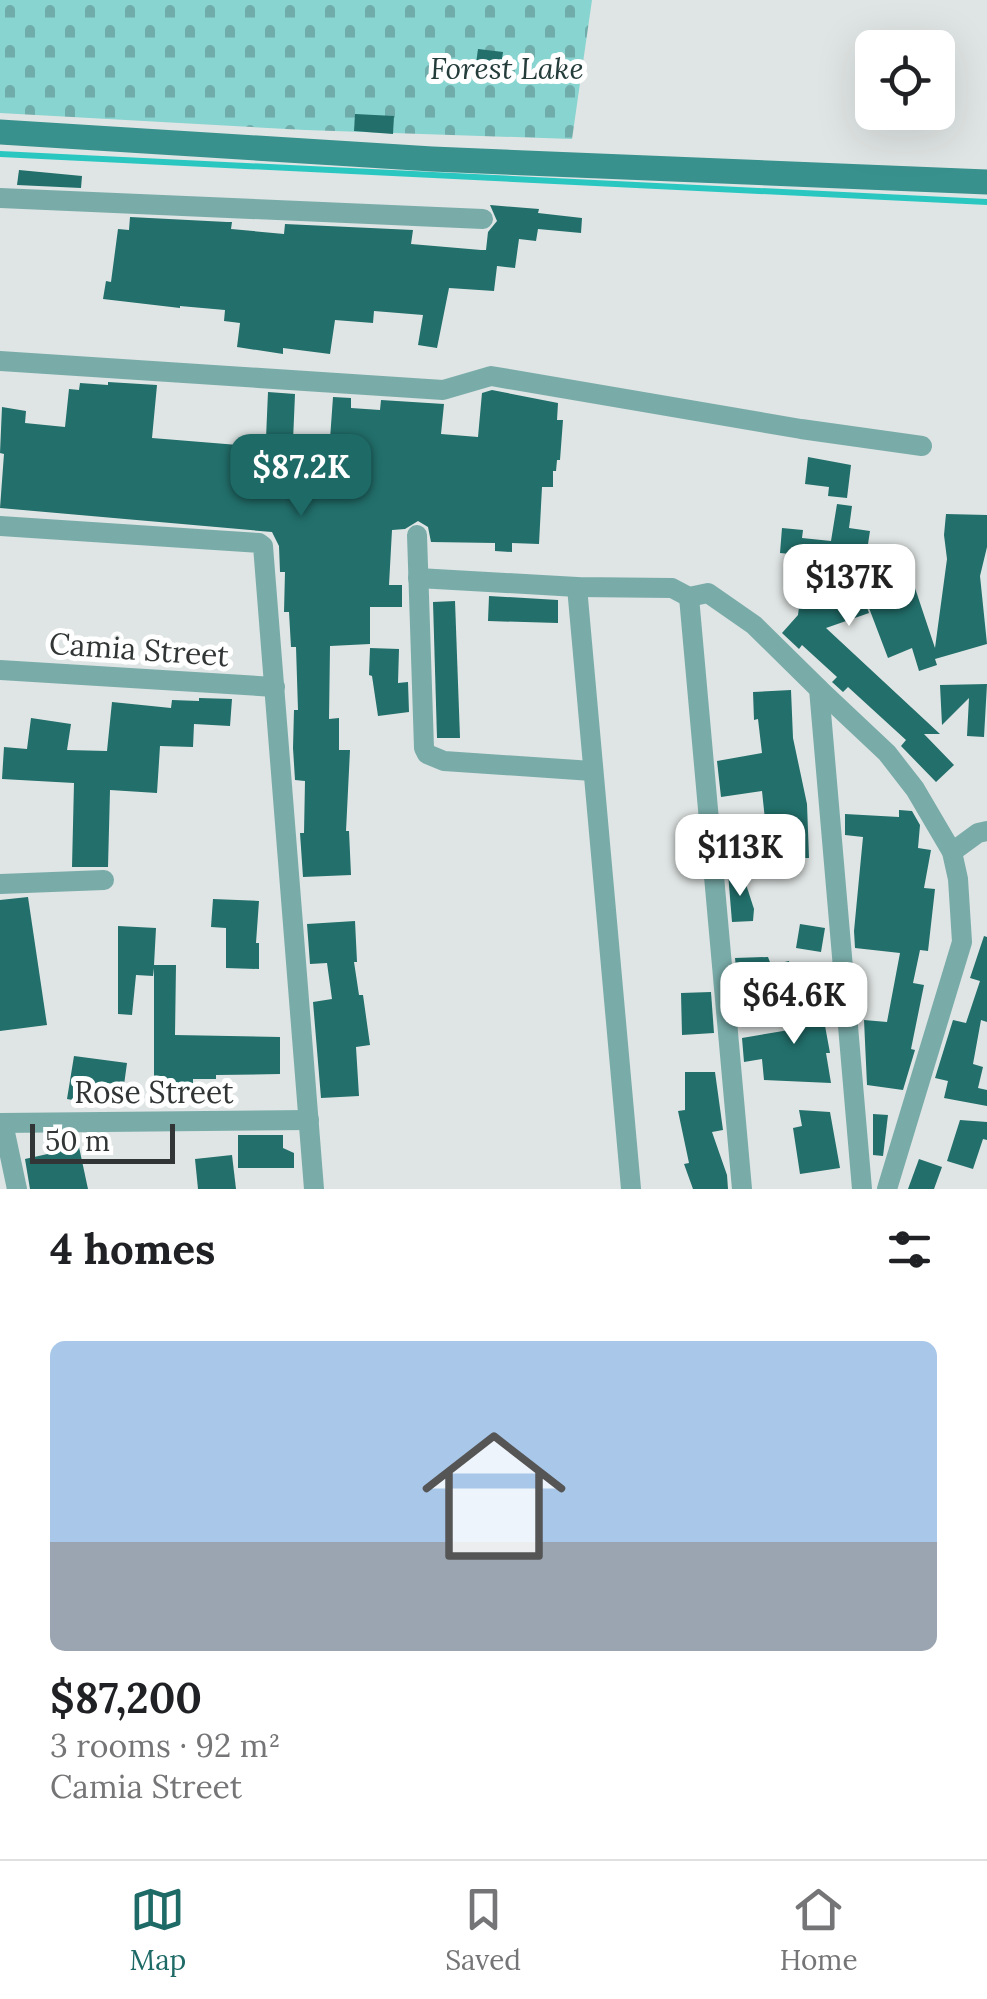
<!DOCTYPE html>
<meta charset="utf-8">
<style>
:root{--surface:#fff;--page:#f2f2f2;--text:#202124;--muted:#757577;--line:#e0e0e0;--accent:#1e6a66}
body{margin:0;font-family:Lora,serif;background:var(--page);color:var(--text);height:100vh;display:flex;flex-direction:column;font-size:38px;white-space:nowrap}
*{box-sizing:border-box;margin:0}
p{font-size:32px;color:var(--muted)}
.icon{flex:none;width:55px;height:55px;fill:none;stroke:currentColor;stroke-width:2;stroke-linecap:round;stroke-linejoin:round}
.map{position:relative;height:1189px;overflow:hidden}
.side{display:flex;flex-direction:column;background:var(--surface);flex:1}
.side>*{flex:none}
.tools{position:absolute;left:855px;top:30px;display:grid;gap:20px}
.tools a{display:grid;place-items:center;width:100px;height:100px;border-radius:15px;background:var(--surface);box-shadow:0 10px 40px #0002;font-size:50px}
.scale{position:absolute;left:30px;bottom:25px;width:145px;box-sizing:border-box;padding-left:10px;border:5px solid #323535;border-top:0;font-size:28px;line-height:35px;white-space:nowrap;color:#323535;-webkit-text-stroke:8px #fff;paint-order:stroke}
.price{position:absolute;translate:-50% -85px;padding:0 22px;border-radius:20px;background:#fff;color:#222;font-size:32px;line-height:65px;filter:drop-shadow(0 2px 5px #0008)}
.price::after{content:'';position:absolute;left:50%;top:60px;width:30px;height:22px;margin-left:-15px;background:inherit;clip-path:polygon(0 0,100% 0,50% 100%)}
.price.active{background:var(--accent);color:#fff}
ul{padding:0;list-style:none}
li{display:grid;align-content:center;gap:20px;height:530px;padding:0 50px}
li+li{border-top:2px solid var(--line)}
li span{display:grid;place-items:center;height:310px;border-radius:15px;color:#555}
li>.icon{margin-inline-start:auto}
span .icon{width:180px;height:180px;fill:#fffc;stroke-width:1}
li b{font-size:42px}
h2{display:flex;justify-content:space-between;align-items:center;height:120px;padding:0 50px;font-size:42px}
.tabs{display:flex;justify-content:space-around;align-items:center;height:140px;border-top:2px solid var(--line);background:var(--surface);font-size:28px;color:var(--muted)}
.tabs a{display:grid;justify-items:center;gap:5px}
.tabs .active{color:var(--accent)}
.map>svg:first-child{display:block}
</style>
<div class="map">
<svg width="987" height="1189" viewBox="0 0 987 1189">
<defs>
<pattern id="cemetery-stones" width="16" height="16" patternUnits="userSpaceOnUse" patternTransform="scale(2.5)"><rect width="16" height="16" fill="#88d4d0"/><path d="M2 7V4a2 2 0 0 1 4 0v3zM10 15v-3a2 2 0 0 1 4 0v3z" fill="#70adaa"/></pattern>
</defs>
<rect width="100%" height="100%" fill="#dfe5e4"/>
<path fill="url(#cemetery-stones)" d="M0 0H592L572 139 305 130 0 113Z"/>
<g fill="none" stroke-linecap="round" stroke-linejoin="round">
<path stroke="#2ac7c1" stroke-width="6" d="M0 154 987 202"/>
</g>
<g fill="#226f6b">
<path d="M478 49 503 52 500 74 475 71Z"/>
<path d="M355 114 394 116 393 134 354 131Z"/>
<path d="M19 170 82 176 81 188 17 185Z"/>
<path d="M490 205 539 209 538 213 582 218 581 233 538 229 536 241 519 239 515 268 497 266 494 291 449 288 437 348 418 345 423 315 374 311 373 323 335 320 330 354 283 348V354L237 347 240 323 224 321 225 310 180 306V308L103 299 106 281 111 282 118 229 129 230 130 217 227 222H232L231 229 284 234 285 224 413 230 411 244 481 250H486L488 232 497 221Z"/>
<path d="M108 382 157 385 152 438 238 445 243 444 244 436 266 438 268 392 295 394 293 441 324 443V439H330L333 397 351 398V408L380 410 381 400 444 404 441 434 478 437 482 393 492 390 558 403 557 420H563L560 460H557L556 471H553V487H542L539 544 512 543V552L495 551V543L431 542 428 527 418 521 405 529 392 530 389 585H402V607H370V644L330 646 329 719 339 718V750H350L346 831H349L351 875 303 877 300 833H304L305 781 295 780 293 748 294 710H298L296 647H291L289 612H284L285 572H280L279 546 272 532 0 508 4 454 0 453 2 407 26 411 25 423 65 427 69 389 79 390 80 383 108 385Z"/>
<path d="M808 457 851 465 847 498 828 496 829 487 805 484Z"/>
<path d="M837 504 852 506 849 528 870 531 863 577 858 581 869 613 826 628 940 734H924L954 765 936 782 901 746 906 740 848 687 843 692 832 682 837 677 802 645 799 649 782 633 798 615 802 582 785 578 790 554 780 553 782 528 803 530 802 538 831 541Z"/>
<path d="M946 514 987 515V547L980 576 987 644 935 659 937 665 919 671 912 648 888 658 869 608 899 606 891 580 910 573 935 648 947 559 944 535Z"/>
<path d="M489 596 558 600V623L488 621Z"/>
<path d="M455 601 460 738H437L433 602Z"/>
<path d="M370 648 399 649 398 683 408 682 409 712 378 716 372 676 369 675Z"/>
<path d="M987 684 984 737 967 736 969 698 942 725 940 685Z"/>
<path d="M791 690 793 738 807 804 809 858H769L762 791 721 797 717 761 762 753 758 719 754 720 753 692Z"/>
<path d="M199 698 232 699 230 726 194 724 193 747 160 746 157 793 110 790 108 867H72L74 783 2 779 4 747 27 749 31 718 71 724 67 750 107 751 112 702 171 708 172 700 199 701Z"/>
<path d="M899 810 912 811 920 825 918 848 931 850 924 888 935 889 928 951 920 950 913 983 924 985 911 1049 915 1050 903 1090 867 1085 864 1020 887 1022 900 953 855 948 854 931 863 837 845 835V814L899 817Z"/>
<path d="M742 872 754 909 753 921 732 922 728 873Z"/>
<path d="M28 897 47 1025 0 1031V900Z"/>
<path d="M213 899 259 901 256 943H259V969L226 968V928L211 927Z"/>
<path d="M355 921 357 962H354L359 995H363L370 1045 356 1047 359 1096 321 1098 313 1002 332 999 327 963 310 964 307 924Z"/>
<path d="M800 924 825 928 821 952 796 948Z"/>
<path d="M118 926 156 928 154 965H176L175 1035 280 1037V1074L216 1075V1079H193V1091H154V968L153 976 136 975 132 1015 118 1014Z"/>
<path d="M984 936 987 937V1022L981 1020 973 1064 983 1067 978 1088 987 1090V1106L944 1098 948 1081 935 1078 953 1020 966 1023 980 981 970 978Z"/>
<path d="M768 957 771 965 789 961 795 1001 740 1007 735 958Z"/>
<path d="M711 992 714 1033 682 1035 681 993Z"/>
<path d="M784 1002 821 1004 830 1053H826L831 1083 764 1080 762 1059 744 1062 742 1038 789 1030Z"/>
<path d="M74 1056 127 1063 124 1085 99 1082 95 1104 67 1099Z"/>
<path d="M685 1072H715L723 1130 712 1132 727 1175 728 1189H693L684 1164 689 1163 678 1111 685 1110Z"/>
<path d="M799 1110 830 1112 840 1168 800 1174 793 1128 802 1126Z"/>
<path d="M873 1114 888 1115 883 1156 873 1155Z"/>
<path d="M960 1120 987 1122V1140L983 1139 973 1169 947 1161Z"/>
<path d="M238 1135H283V1148L294 1153V1168H238Z"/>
<path d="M79 1147 88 1189H30L25 1159Z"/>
<path d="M232 1155 236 1189H198L195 1159Z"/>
<path d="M919 1159 942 1167 934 1189H908Z"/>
</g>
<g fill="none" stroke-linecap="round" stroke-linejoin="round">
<g stroke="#79aca9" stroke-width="20">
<path d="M0 198 483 219"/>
<path d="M0 361 443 390 491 376 801 429 922 446"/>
<path d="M0 526 259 543 263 546 314 1189"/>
<path d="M417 535 424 748 427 754 444 761 592 771"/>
<path d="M418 578 577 587 672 588 689 597 708 593 754 625 819 689 862 1189"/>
<path d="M577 587 631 1189"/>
<path d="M689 597 742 1189"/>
<path d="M0 670 275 687"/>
<path d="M819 689 887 753 915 789 952 852 958 879 962 942 887 1189"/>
<path d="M952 852 978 833 987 831"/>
<path d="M0 884 104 880"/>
<path d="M0 1123 309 1120"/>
<path d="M3 1123 17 1189"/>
</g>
<path stroke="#39918d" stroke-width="25" d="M0 132 432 159 987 182"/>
</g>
<g text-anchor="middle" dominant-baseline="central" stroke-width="10" stroke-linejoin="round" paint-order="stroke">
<g font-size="30" font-style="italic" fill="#243d3b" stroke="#fff">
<text x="507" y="68">Forest Lake</text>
</g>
<g font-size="30" fill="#323535" stroke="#fff">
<text transform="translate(139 649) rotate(4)">Camia Street</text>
<text x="154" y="1092">Rose Street</text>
</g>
</g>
</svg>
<div class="tools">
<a><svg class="icon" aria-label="locate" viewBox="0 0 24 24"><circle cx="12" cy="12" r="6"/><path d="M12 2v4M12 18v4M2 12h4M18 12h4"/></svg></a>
</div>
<div class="scale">50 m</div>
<b class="price active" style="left:301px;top:519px">$87.2K</b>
<b class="price" style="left:849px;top:629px">$137K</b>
<b class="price" style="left:740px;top:899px">$113K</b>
<b class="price" style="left:794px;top:1047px">$64.6K</b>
</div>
<section class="side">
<h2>4 homes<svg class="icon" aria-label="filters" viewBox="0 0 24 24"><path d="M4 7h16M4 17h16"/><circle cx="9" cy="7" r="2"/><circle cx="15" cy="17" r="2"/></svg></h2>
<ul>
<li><span style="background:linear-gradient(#a9c7e8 65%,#9aa5b1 0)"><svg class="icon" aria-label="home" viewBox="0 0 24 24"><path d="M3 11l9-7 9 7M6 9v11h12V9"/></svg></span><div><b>$87,200</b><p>3 rooms · 92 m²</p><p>Camia Street</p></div></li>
</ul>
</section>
<nav class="tabs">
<a class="active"><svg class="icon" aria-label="map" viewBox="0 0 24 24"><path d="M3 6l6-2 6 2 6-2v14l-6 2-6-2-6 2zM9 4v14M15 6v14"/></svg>Map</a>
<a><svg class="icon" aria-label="saved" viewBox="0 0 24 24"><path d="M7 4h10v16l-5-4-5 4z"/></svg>Saved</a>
<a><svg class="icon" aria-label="home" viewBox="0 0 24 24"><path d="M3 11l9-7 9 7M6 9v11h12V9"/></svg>Home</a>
</nav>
